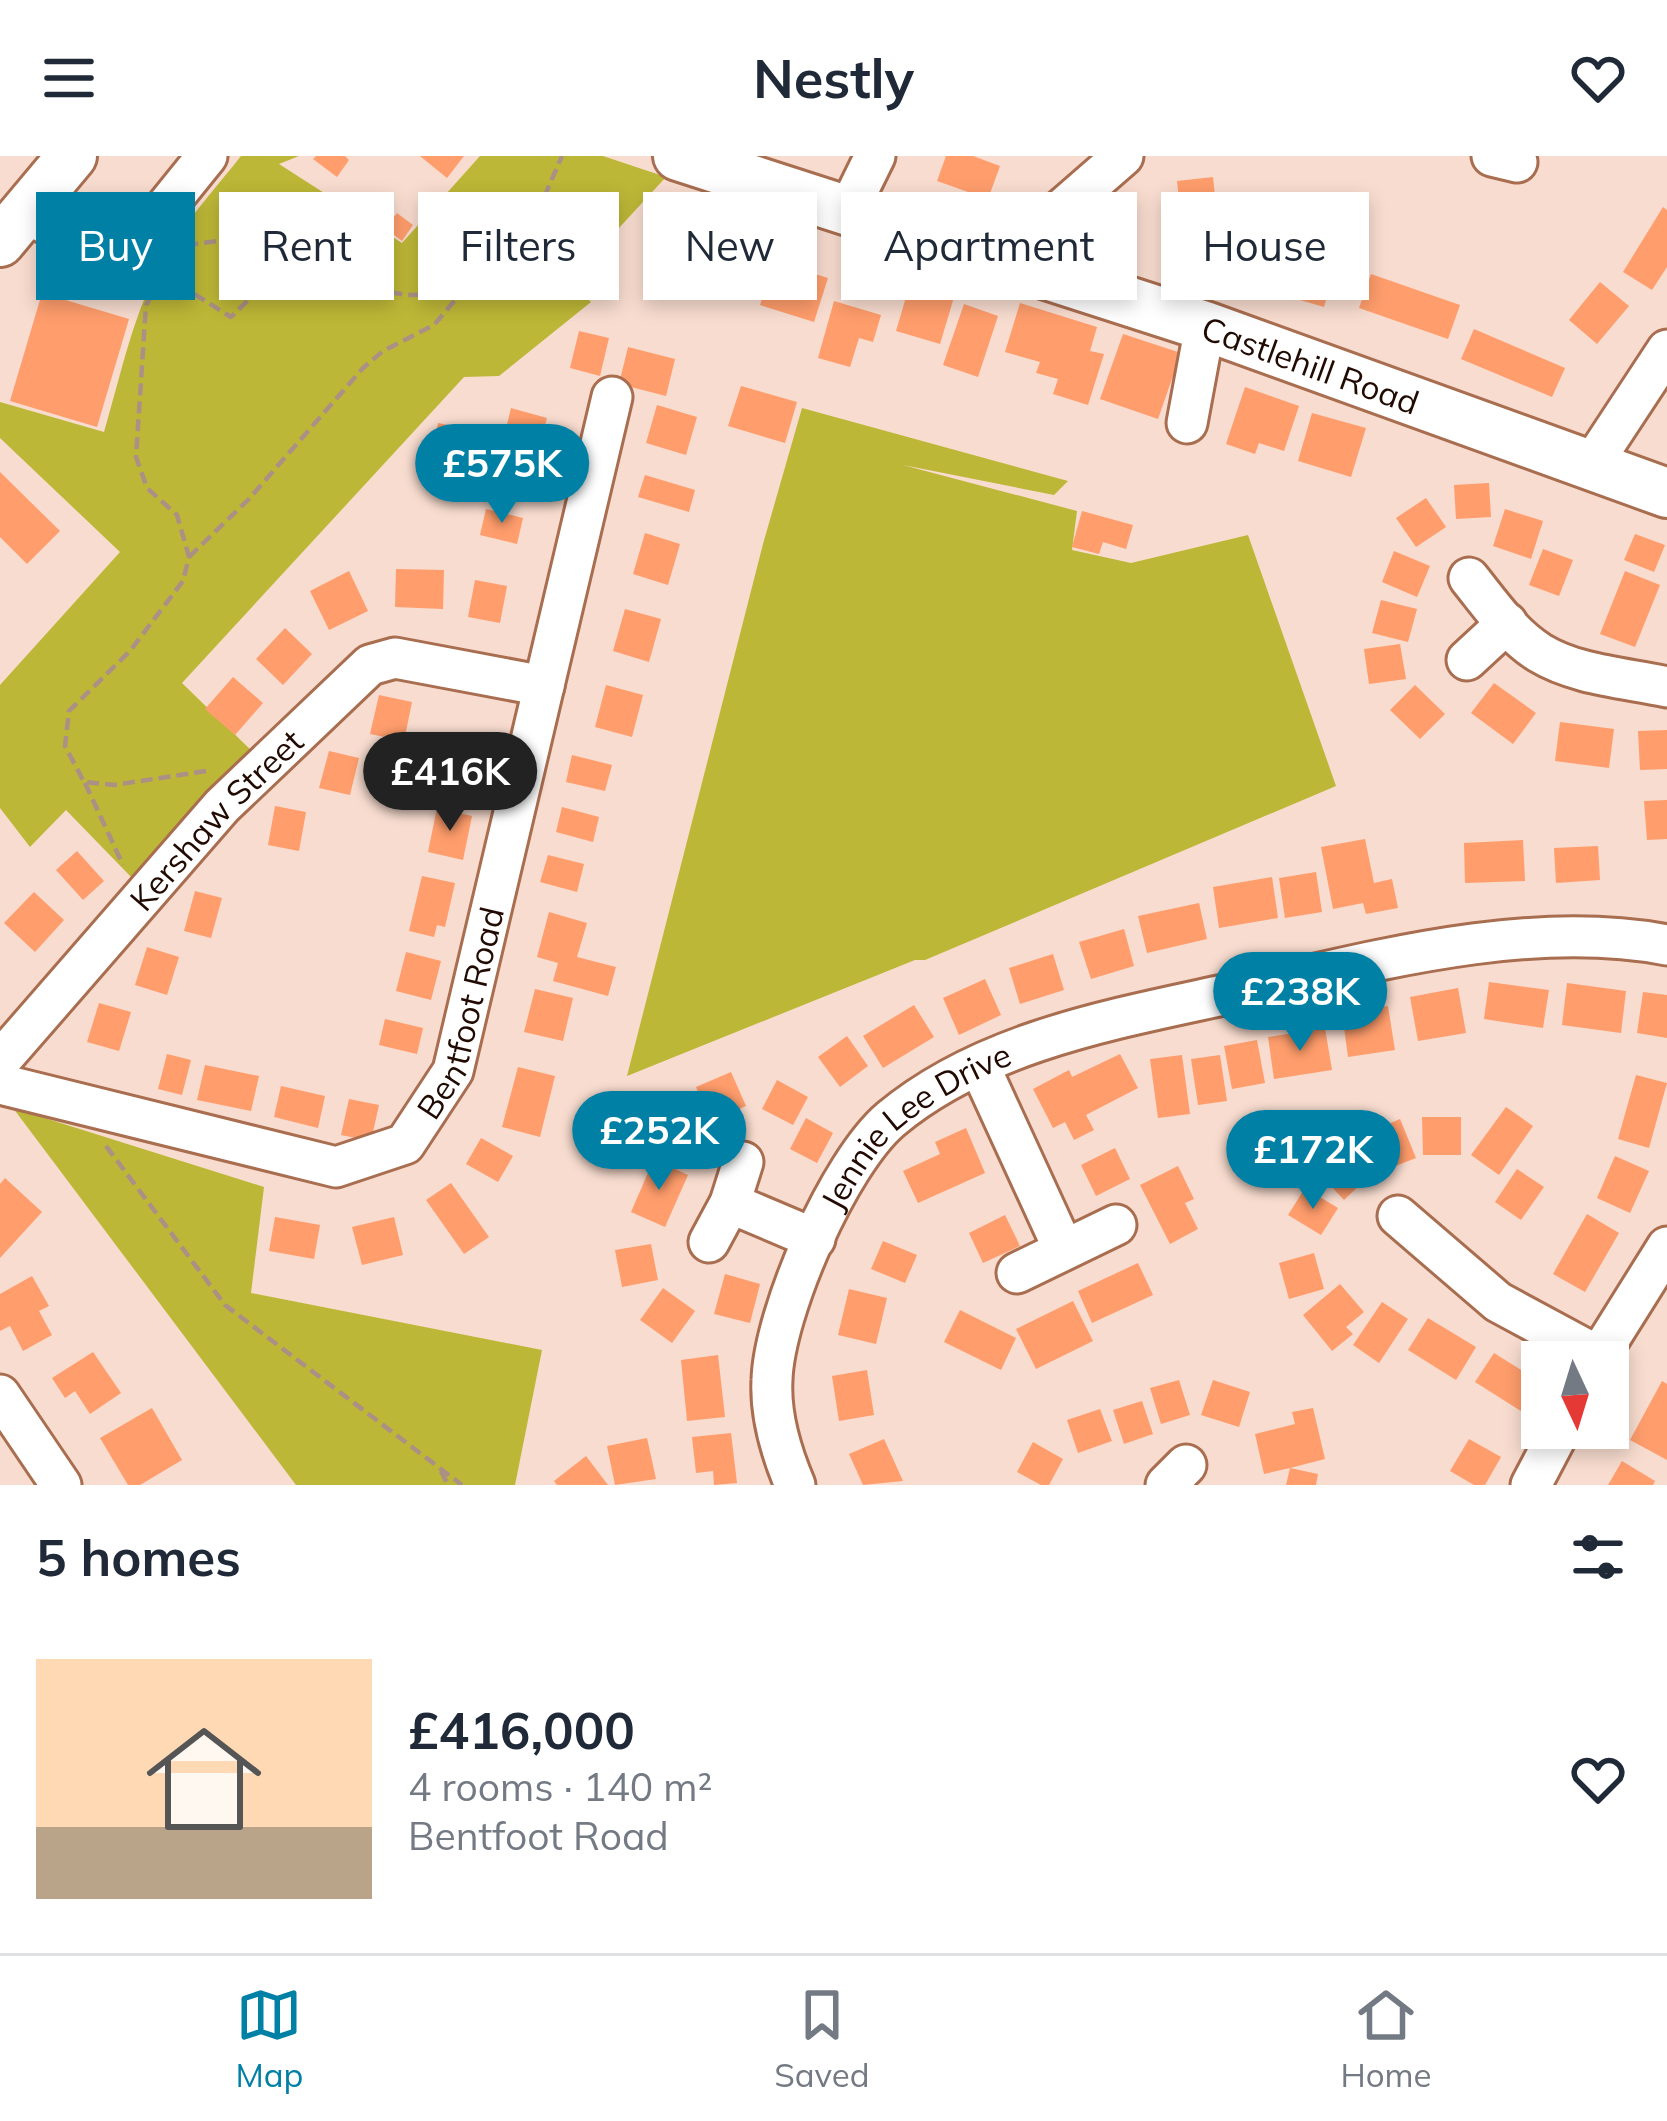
<!DOCTYPE html>
<meta charset="utf-8">
<style>
:root{--surface:#fff;--page:#f6f6f7;--text:#1f2937;--muted:#747a83;--line:#e0e1e3;--accent:#0080a5}
body{margin:0;font-family:Mulish,sans-serif;background:var(--page);color:var(--text);height:100vh;display:flex;flex-direction:column;font-size:45px;white-space:nowrap}
*{box-sizing:border-box;margin:0}
p{font-size:39px;color:var(--muted)}
.icon{flex:none;width:66px;height:66px;fill:none;stroke:currentColor;stroke-width:2;stroke-linecap:round;stroke-linejoin:round}
.map{position:relative;height:1329px;overflow:hidden}
.details{display:flex;flex-direction:column;background:var(--surface);flex:1}
.details>*{flex:none}
.guide{position:absolute;left:36px;top:36px;width:1596px;height:108px;display:flex;gap:24px}
.needle{width:78px;rotate:176deg}
.controls{position:absolute;left:1521px;top:1185px;display:grid;gap:24px}
.controls a{display:grid;place-items:center;width:108px;height:108px;border-radius:0px;background:var(--surface);box-shadow:0 6px 18px #0003;font-size:60px}
.price{position:absolute;translate:-50% -102px;padding:0 27px;border-radius:42px;background:var(--accent);color:#fff;font-size:39px;line-height:78px;filter:drop-shadow(0 3px 6px #0008)}
.price::after{content:'';position:absolute;left:50%;top:72px;width:36px;height:27px;margin-left:-18px;background:inherit;clip-path:polygon(0 0,100% 0,50% 100%)}
.price.selected{background:#222;color:#fff}
ul{padding:0;list-style:none}
li{display:flex;align-items:center;gap:36px;height:300px;padding:0 36px}
li span{display:grid;place-items:center;flex:none;width:336px;height:240px;border-radius:0px;color:#555}
li>.icon{margin-inline-start:auto}
span .icon{width:144px;height:144px;fill:#fffc;stroke-width:1}
li b{font-size:51px}
h2{display:flex;justify-content:space-between;align-items:center;height:144px;padding:0 36px;font-size:51px}
.chip{padding:0 42px;border-radius:0px;background:var(--surface);box-shadow:0 6px 18px #0003;font-size:42px;line-height:108px}
.chip.selected{background:var(--accent);color:#fff}
header{display:flex;justify-content:space-between;align-items:center;height:156px;padding:0 36px;background:var(--surface);font-size:54px;font-weight:700}
.tab-bar{display:flex;justify-content:space-around;align-items:center;height:168px;border-top:3px solid var(--line);background:var(--surface);font-size:33px;color:var(--muted)}
.tab-bar a{display:grid;justify-items:center;gap:6px}
.tab-bar .selected{color:var(--accent)}
.map>svg:first-child{display:block}
</style>
<header><svg class="icon" aria-label="menu" viewBox="0 0 24 24"><path d="M4 6h16M4 12h16M4 18h16"/></svg>Nestly<svg class="icon" aria-label="heart" viewBox="0 0 24 24"><path d="M12 20l-8-8c-3-5 5-10 8-4 3-6 11-1 8 4z"/></svg></header>
<div class="map">
<svg width="1667" height="1329" viewBox="0 0 1667 1329">
<rect width="100%" height="100%" fill="#f8dccf"/>
<g fill="#bdb737">
<path d="M241 0H299L279 8 402 87 480 0H603L666 21 570 125 591 146 499 220 464 221 182 527 256 599 135 725 66 654 30 691 0 652V529L120 396 0 282V246L104 276C122 215 136 144 171 90 192 58 218 29 241 0Z"/>
<path d="M802 252 1068 325 1054 339 903 309 1077 355 1072 394 1131 407 1248 379 1336 630 925 804H915L627 920 763 388Z"/>
<path d="M13 952 264 1031 251 1137 542 1194 515 1329H296Z"/>
</g>
<g fill="#ff9d6c">
<path d="M316 0H345L349 4 337 21 313 3Z"/>
<path d="M420 0H464L447 22Z"/>
<path d="M946 0H973L1000 10 988 43 937 25Z"/>
<path d="M1213 21 1220 89 1184 93 1177 25Z"/>
<path d="M1663 51 1667 54V111L1652 134 1623 116Z"/>
<path d="M657 53 741 77 730 114 646 90Z"/>
<path d="M397 57 413 69 402 85 385 72Z"/>
<path d="M1239 86 1334 114 1324 151 1228 123Z"/>
<path d="M774 105 828 122 814 166 760 149Z"/>
<path d="M914 114 958 128 940 188 896 175Z"/>
<path d="M1371 118 1460 149 1448 183 1359 152Z"/>
<path d="M1600 126 1629 150 1597 188 1569 164Z"/>
<path d="M42 137 129 163 97 271 10 245Z"/>
<path d="M834 145 881 159 873 186 859 182 850 211 818 202Z"/>
<path d="M1020 147 1097 171 1090 195 1104 198 1088 249 1053 238 1058 223 1036 217 1040 206 1005 196Z"/>
<path d="M964 148 998 160 978 221 943 209Z"/>
<path d="M1474 173 1565 212 1552 241 1461 203Z"/>
<path d="M579 175 609 182 600 220 570 212Z"/>
<path d="M1123 178 1181 197 1158 263 1100 243Z"/>
<path d="M628 191 675 203 666 240 619 228Z"/>
<path d="M741 230 797 246 785 287 728 270Z"/>
<path d="M1245 231 1299 250 1284 295 1259 287 1255 298 1226 288Z"/>
<path d="M657 249 697 261 686 299 646 287Z"/>
<path d="M511 252 547 262 540 287 505 277Z"/>
<path d="M1312 257 1366 272 1351 321 1298 305Z"/>
<path d="M438 267 486 277 481 303 433 292Z"/>
<path d="M499 300 536 309 529 337 492 328Z"/>
<path d="M0 316 60 375 27 408 0 381Z"/>
<path d="M645 319 695 334 689 356 638 341Z"/>
<path d="M1489 327 1491 361 1456 363 1454 329Z"/>
<path d="M1426 342 1446 371 1416 391 1396 362Z"/>
<path d="M486 353 523 362 517 388 480 379Z"/>
<path d="M1505 353 1543 365 1531 403 1493 390Z"/>
<path d="M1082 355 1133 369 1126 393 1103 386 1099 398 1072 391Z"/>
<path d="M645 377 680 388 668 429 633 418Z"/>
<path d="M1635 378 1665 389 1654 416 1624 404Z"/>
<path d="M1543 393 1573 404 1559 440 1529 429Z"/>
<path d="M1394 395 1430 410 1417 441 1382 426Z"/>
<path d="M396 413 444 414 443 453 395 451Z"/>
<path d="M349 415 368 455 329 474 310 435Z"/>
<path d="M1625 415 1660 429 1635 491 1600 478Z"/>
<path d="M475 424 507 430 500 467 468 461Z"/>
<path d="M1381 444 1417 453 1408 486 1372 477Z"/>
<path d="M625 453 661 463 649 506 613 495Z"/>
<path d="M285 472 312 498 283 529 256 503Z"/>
<path d="M1400 488 1406 523 1369 528 1364 493Z"/>
<path d="M233 521 263 547 235 579 205 553Z"/>
<path d="M1494 527 1536 557 1513 588 1471 557Z"/>
<path d="M606 529 643 539 632 581 595 571Z"/>
<path d="M1415 529 1445 558 1420 583 1390 554Z"/>
<path d="M379 539 412 546 404 585 370 578Z"/>
<path d="M1560 566 1614 573 1609 612 1555 605Z"/>
<path d="M1667 574V613L1640 614 1638 575Z"/>
<path d="M329 595 359 602 350 639 319 632Z"/>
<path d="M572 599 612 609 605 635 566 626Z"/>
<path d="M449 601 491 610 485 637 443 627Z"/>
<path d="M1667 644V683L1647 684 1644 645Z"/>
<path d="M275 650 306 656 299 695 268 689Z"/>
<path d="M562 651 599 661 593 686 556 676Z"/>
<path d="M437 652 472 660 463 704 428 696Z"/>
<path d="M1365 683 1374 727 1392 723 1398 752 1366 758 1363 747 1333 753 1321 691Z"/>
<path d="M1523 684 1525 725 1465 727 1464 687Z"/>
<path d="M1598 690 1600 724 1556 727 1554 692Z"/>
<path d="M77 695 104 725 83 744 56 714Z"/>
<path d="M548 699 584 708 577 736 540 726Z"/>
<path d="M1316 716 1322 756 1285 762 1279 722Z"/>
<path d="M422 720 455 727 445 771 437 769 434 781 409 775Z"/>
<path d="M1272 721 1278 762 1219 772 1213 731Z"/>
<path d="M195 735 222 742 211 782 184 775Z"/>
<path d="M34 736 64 764 35 796 4 767Z"/>
<path d="M1199 747 1207 783 1147 797 1138 760Z"/>
<path d="M549 756 587 767 577 801 616 811 608 840 553 825 558 807 537 801Z"/>
<path d="M1124 773 1134 810 1091 823 1079 786Z"/>
<path d="M147 791 179 801 167 839 135 829Z"/>
<path d="M406 796 441 805 431 844 396 835Z"/>
<path d="M1053 798 1064 834 1020 848 1009 812Z"/>
<path d="M985 823 1001 859 959 879 943 842Z"/>
<path d="M1489 826 1549 834 1543 872 1484 863Z"/>
<path d="M1567 827 1626 835 1621 877 1562 869Z"/>
<path d="M1458 832 1466 877 1418 885 1410 841Z"/>
<path d="M535 833 573 842 563 885 524 876Z"/>
<path d="M1643 836 1667 839V882L1637 877Z"/>
<path d="M99 847 131 856 119 895 87 886Z"/>
<path d="M914 849 934 881 883 912 863 880Z"/>
<path d="M1388 850 1395 894 1348 901 1342 857Z"/>
<path d="M385 863 423 872 417 898 379 889Z"/>
<path d="M1325 872 1332 914 1274 923 1268 881Z"/>
<path d="M847 880 868 910 840 931 818 901Z"/>
<path d="M1257 884 1265 927 1232 933 1224 890Z"/>
<path d="M167 898 191 904 182 939 158 933Z"/>
<path d="M1120 898 1138 932 1086 959 1094 974 1074 984 1065 966 1053 972 1033 933 1069 914 1072 921Z"/>
<path d="M1182 899 1190 958 1158 962 1150 903Z"/>
<path d="M1220 899 1227 945 1198 949 1191 903Z"/>
<path d="M205 909 259 920 251 955 197 944Z"/>
<path d="M518 911 555 920 540 981 502 971Z"/>
<path d="M731 916 746 950 710 966 696 931Z"/>
<path d="M1636 919 1667 927 1649 992 1618 983Z"/>
<path d="M777 924 808 941 793 969 762 953Z"/>
<path d="M281 930 325 940 318 972 274 961Z"/>
<path d="M349 943 379 949 371 985 341 979Z"/>
<path d="M1506 951 1533 970 1499 1019 1471 999Z"/>
<path d="M666 961 696 973 683 1004 654 992Z"/>
<path d="M1422 961H1461V999H1423Z"/>
<path d="M806 962 833 977 817 1007 790 993Z"/>
<path d="M1400 963 1416 1002 1380 1016 1364 978Z"/>
<path d="M966 972 985 1017 918 1047 903 1015 940 998 935 986Z"/>
<path d="M481 982 513 1000 498 1026 466 1008Z"/>
<path d="M1115 992 1130 1023 1096 1040 1081 1009Z"/>
<path d="M1343 994 1368 1021 1344 1044 1318 1016Z"/>
<path d="M1615 1000 1649 1015 1630 1057 1597 1042Z"/>
<path d="M654 1003 688 1019 665 1071 631 1056Z"/>
<path d="M1178 1010 1194 1043 1185 1047 1198 1073 1170 1088 1140 1029Z"/>
<path d="M1517 1013 1544 1031 1521 1064 1495 1046Z"/>
<path d="M5 1022 42 1056 0 1102V1028Z"/>
<path d="M451 1027 489 1081 464 1098 426 1044Z"/>
<path d="M1305 1032 1338 1052 1321 1079 1288 1059Z"/>
<path d="M1587 1058 1619 1077 1585 1136 1553 1118Z"/>
<path d="M1005 1059 1020 1090 983 1107 969 1077Z"/>
<path d="M275 1061 320 1069 314 1103 269 1095Z"/>
<path d="M394 1061 403 1099 362 1109 352 1071Z"/>
<path d="M883 1085 917 1099 905 1127 871 1113Z"/>
<path d="M651 1088 658 1124 622 1131 615 1094Z"/>
<path d="M1314 1097 1324 1133 1289 1143 1279 1107Z"/>
<path d="M1138 1107 1153 1139 1092 1167 1078 1135Z"/>
<path d="M725 1118 760 1128 750 1167 714 1158Z"/>
<path d="M32 1120 49 1150 39 1155 52 1179 23 1195 10 1170 0 1175V1138Z"/>
<path d="M1340 1128 1364 1156 1346 1171 1353 1178 1332 1195 1303 1159Z"/>
<path d="M663 1132 695 1155 672 1187 640 1164Z"/>
<path d="M849 1133 887 1142 876 1188 838 1179Z"/>
<path d="M1073 1145 1093 1185 1036 1213 1016 1173Z"/>
<path d="M1382 1146 1408 1163 1379 1207 1353 1189Z"/>
<path d="M960 1154 1016 1182 1001 1214 944 1186Z"/>
<path d="M1428 1162 1476 1191 1456 1224 1408 1194Z"/>
<path d="M93 1196 121 1237 90 1258 75 1235 65 1242 52 1222Z"/>
<path d="M1494 1197 1542 1227V1235L1527 1259 1475 1226Z"/>
<path d="M718 1199 725 1261 687 1265 681 1204Z"/>
<path d="M867 1214 874 1259 839 1265 832 1220Z"/>
<path d="M1179 1224 1190 1259 1161 1268 1150 1232Z"/>
<path d="M1213 1224 1250 1236 1239 1271 1201 1259Z"/>
<path d="M1662 1225 1667 1228V1304L1630 1284Z"/>
<path d="M1142 1245 1153 1278 1124 1288 1113 1254Z"/>
<path d="M152 1252 182 1304 140 1329H128L100 1282Z"/>
<path d="M1313 1252 1325 1303 1290 1312 1318 1318 1316 1329H1286L1290 1312 1264 1318 1255 1278 1295 1268 1292 1256Z"/>
<path d="M1100 1253 1112 1285 1078 1297 1067 1264Z"/>
<path d="M731 1277 737 1327 714 1329 713 1315 696 1317 692 1281Z"/>
<path d="M647 1282 656 1323 615 1329 607 1290Z"/>
<path d="M884 1283 903 1325 863 1329 849 1298Z"/>
<path d="M1469 1283 1501 1301 1485 1329H1474L1450 1315Z"/>
<path d="M1033 1286 1063 1303 1049 1329H1041L1017 1316Z"/>
<path d="M586 1300 608 1329H557L554 1325Z"/>
<path d="M1622 1305 1655 1325 1653 1329H1608Z"/>
</g>
<g fill="none" stroke-linecap="round" stroke-linejoin="round">
<defs>
<g id="minor">
<path d="M1492 0 1517 6"/>
<path d="M25 56 119 109 207 0"/>
<path d="M847 57 875 0"/>
<path d="M1022 111 1053 61 1123 0"/>
<path d="M1187 267 1205 170"/>
<path d="M1592 308 1667 194"/>
<path d="M1469 422C1490 448 1511 479 1540 497 1576 519 1626 522 1667 531"/>
<path d="M1467 504 1507 467"/>
<path id="s1" d="M0 905 222 650 370 509 395 502 544 530"/>
<path d="M979 909 1063 1092"/>
<path id="s2" d="M0 928 336 1011 405 988 453 915 612 241"/>
<path d="M730 1047 815 1083"/>
<path d="M1398 1060 1498 1146 1598 1200"/>
<path d="M709 1086 730 1047 743 1006"/>
<path d="M1017 1117 1116 1069"/>
<path d="M1595 1206 1667 1091"/>
<path d="M0 1239 61 1329"/>
<path id="s3" d="M795 1329C781 1296 770 1260 772 1224 774 1156 839 1007 891 963 988 882 1126 861 1246 834 1378 804 1531 763 1667 789"/>
<path d="M1166 1329 1186 1309"/>
<path d="M1531 1329 1561 1272"/>
</g>
<g id="major">
<path id="s4" d="M678 0 1205 170 1667 337"/>
<path d="M0 86 72 0"/>
</g>
</defs>
<use href="#minor" stroke="#a96d4f" stroke-width="45"/>
<use href="#major" stroke="#a96d4f" stroke-width="54"/>
<g stroke="#aa9085" stroke-width="4.5" stroke-dasharray="12 6" stroke-linecap="butt">
<path d="M164 119 231 161 295 98"/>
<path d="M189 401 248 344 363 212 383 195 434 169 466 131"/>
<path d="M206 615 114 629 84 626 65 590 69 555 130 495 183 425 189 401 177 359 147 332 136 301 146 149 175 100 195 88 232 83 268 85 359 131 407 139 448 138 466 131 535 62 562 0"/>
<path d="M85 627 123 709"/>
<path d="M106 990 225 1149 462 1329"/>
<path d="M441 1315 448 1329"/>
</g>
<use href="#minor" stroke="#fff" stroke-width="39"/>
<use href="#major" stroke="#fff" stroke-width="48"/>
</g>
<g text-anchor="middle" dominant-baseline="central" stroke-width="9" stroke-linejoin="round" paint-order="stroke">
<g font-size="33" fill="#210a02" stroke="#fff">
<text stroke="none"><textPath href="#s4" startOffset="666">Castlehill Road</textPath></text>
<text stroke="none"><textPath href="#s1" startOffset="324">Kershaw Street</textPath></text>
<text stroke="none"><textPath href="#s2" startOffset="564">Bentfoot Road</textPath></text>
<text stroke="none"><textPath href="#s3" startOffset="414">Jennie Lee Drive</textPath></text>
</g>
</g>
</svg>
<div class="controls">
<a><svg class="needle" viewBox="-14 -14 28 28"><path d="M0-13l5 13h-10z" fill="#e53935"/><path d="M0 13l5-13h-10z" fill="#747a83"/></svg></a>
</div>
<b class="price" style="left:502px;top:370px">£575K</b>
<b class="price selected" style="left:450px;top:678px">£416K</b>
<b class="price" style="left:1300px;top:898px">£238K</b>
<b class="price" style="left:659px;top:1037px">£252K</b>
<b class="price" style="left:1313px;top:1056px">£172K</b>
<div class="guide">
<a class="chip selected">Buy</a>
<a class="chip">Rent</a>
<a class="chip">Filters</a>
<a class="chip">New</a>
<a class="chip">Apartment</a>
<a class="chip">House</a>
</div>
</div>
<section class="details">
<h2>5 homes<svg class="icon" aria-label="filters" viewBox="0 0 24 24"><path d="M4 7h16M4 17h16"/><circle cx="9" cy="7" r="2"/><circle cx="15" cy="17" r="2"/></svg></h2>
<ul>
<li><span style="background:linear-gradient(#ffd9b3 70%,#b9a48a 0)"><svg class="icon" aria-label="home" viewBox="0 0 24 24"><path d="M3 11l9-7 9 7M6 9v11h12V9"/></svg></span><div><b>£416,000</b><p>4 rooms · 140 m²</p><p>Bentfoot Road</p></div><svg class="icon" aria-label="heart" viewBox="0 0 24 24"><path d="M12 20l-8-8c-3-5 5-10 8-4 3-6 11-1 8 4z"/></svg></li>
</ul>
</section>
<nav class="tab-bar">
<a class="selected"><svg class="icon" aria-label="map" viewBox="0 0 24 24"><path d="M3 6l6-2 6 2 6-2v14l-6 2-6-2-6 2zM9 4v14M15 6v14"/></svg>Map</a>
<a><svg class="icon" aria-label="saved" viewBox="0 0 24 24"><path d="M7 4h10v16l-5-4-5 4z"/></svg>Saved</a>
<a><svg class="icon" aria-label="home" viewBox="0 0 24 24"><path d="M3 11l9-7 9 7M6 9v11h12V9"/></svg>Home</a>
</nav>
